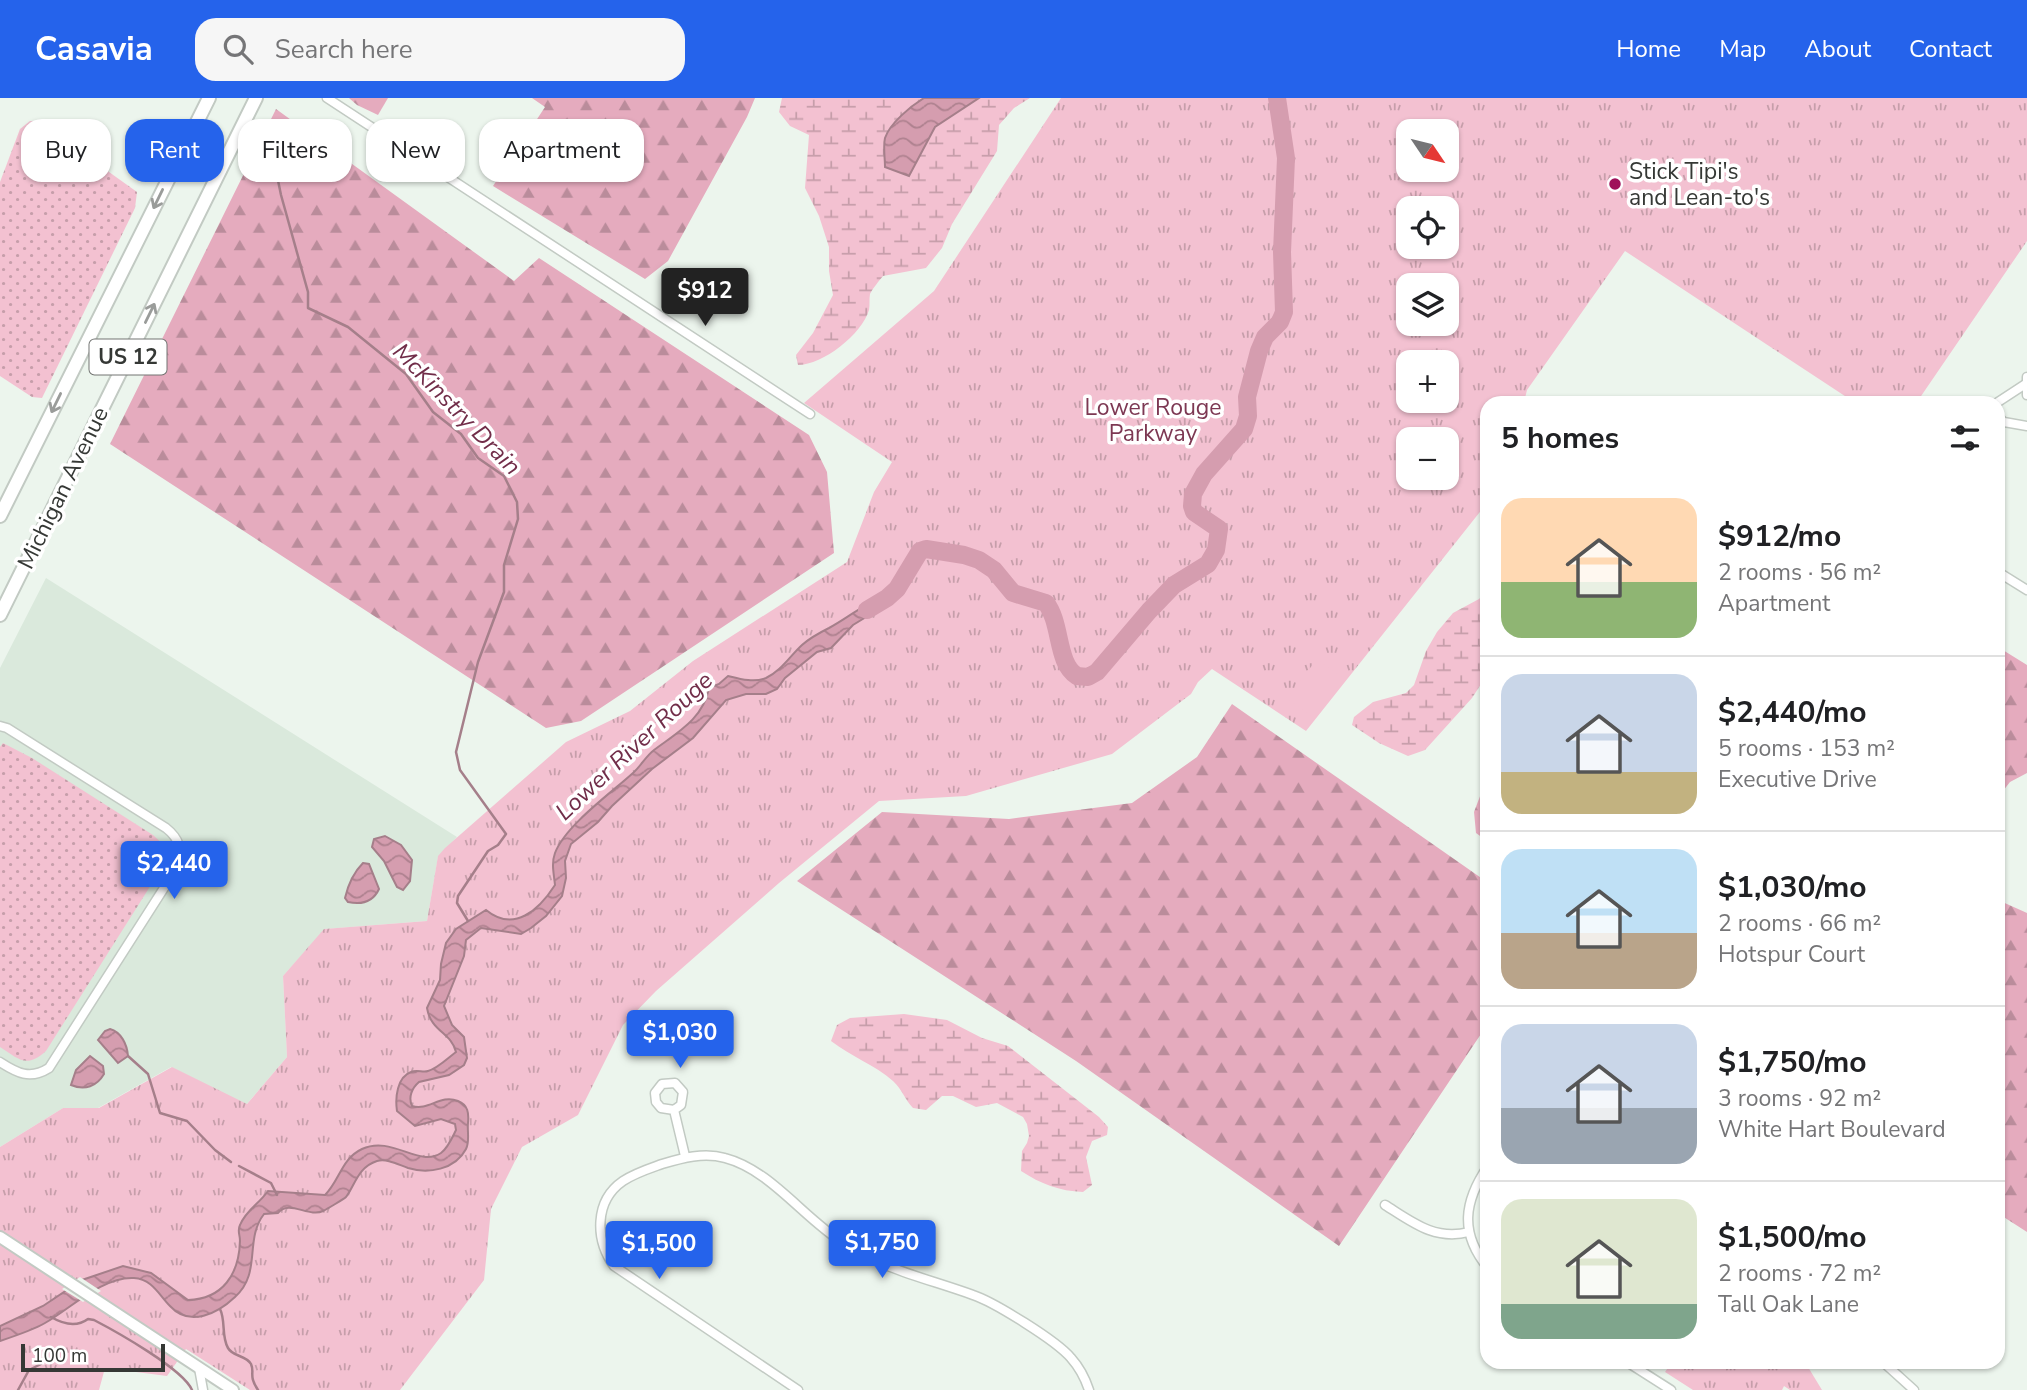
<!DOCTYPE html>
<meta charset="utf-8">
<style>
:root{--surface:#fff;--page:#f6f6f6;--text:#202124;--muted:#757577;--line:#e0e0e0;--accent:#2563eb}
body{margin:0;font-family:"Nunito Sans",sans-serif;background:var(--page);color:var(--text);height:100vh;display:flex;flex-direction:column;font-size:26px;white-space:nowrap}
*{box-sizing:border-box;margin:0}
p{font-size:23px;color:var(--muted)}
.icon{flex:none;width:38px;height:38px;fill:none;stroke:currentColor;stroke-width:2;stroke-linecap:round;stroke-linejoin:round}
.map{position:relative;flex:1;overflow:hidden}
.side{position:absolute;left:1480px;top:298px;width:525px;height:973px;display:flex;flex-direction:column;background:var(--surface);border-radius:21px;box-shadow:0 2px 5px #0004}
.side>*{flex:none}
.banner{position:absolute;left:21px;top:21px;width:665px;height:63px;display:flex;gap:14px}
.needle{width:46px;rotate:125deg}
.tools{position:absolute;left:1396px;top:21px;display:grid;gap:14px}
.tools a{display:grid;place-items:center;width:63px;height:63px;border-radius:14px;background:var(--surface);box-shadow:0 2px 5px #0004;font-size:35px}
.scale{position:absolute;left:21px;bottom:18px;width:144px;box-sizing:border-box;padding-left:7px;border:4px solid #353835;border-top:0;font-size:19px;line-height:24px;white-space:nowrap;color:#353835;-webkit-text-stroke:5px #fff;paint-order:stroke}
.price{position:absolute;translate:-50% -60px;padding:0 16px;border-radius:7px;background:var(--accent);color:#fff;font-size:23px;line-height:46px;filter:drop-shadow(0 2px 4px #0008)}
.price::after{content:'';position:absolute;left:50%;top:42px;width:21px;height:16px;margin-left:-10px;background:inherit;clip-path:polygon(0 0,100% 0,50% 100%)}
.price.current{background:#222;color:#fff}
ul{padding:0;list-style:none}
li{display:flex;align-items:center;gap:21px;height:175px;padding:0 21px}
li+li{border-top:2px solid var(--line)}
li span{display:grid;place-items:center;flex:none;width:196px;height:140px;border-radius:21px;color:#555}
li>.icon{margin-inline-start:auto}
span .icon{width:84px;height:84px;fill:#fffc;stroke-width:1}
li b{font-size:30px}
h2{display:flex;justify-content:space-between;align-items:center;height:84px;padding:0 21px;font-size:30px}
.tag{padding:0 24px;border-radius:21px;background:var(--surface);box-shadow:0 2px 5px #0004;font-size:24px;line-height:63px}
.tag.current{background:var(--accent);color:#fff}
header{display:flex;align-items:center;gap:42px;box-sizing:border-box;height:98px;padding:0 35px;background:var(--accent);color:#fff}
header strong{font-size:33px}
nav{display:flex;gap:38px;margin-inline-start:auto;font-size:24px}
.search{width:490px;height:63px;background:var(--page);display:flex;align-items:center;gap:18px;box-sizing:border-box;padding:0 24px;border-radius:21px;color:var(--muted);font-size:26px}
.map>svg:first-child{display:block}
</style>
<header>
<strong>Casavia</strong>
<div class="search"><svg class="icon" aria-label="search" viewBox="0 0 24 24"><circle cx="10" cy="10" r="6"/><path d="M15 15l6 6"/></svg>Search here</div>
<nav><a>Home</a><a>Map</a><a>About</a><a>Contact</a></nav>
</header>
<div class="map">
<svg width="2027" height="1292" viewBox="0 0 2027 1292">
<defs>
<pattern id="grass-dots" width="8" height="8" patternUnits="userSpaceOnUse" patternTransform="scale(1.75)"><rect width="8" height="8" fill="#f3c1d1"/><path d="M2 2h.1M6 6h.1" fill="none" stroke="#c69eaa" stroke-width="1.8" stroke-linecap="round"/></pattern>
<pattern id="forest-firs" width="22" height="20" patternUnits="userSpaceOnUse" patternTransform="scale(1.75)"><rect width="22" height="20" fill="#e5abbe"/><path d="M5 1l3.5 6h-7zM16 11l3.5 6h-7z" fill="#ba8c9b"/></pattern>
<pattern id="wetland-marsh" width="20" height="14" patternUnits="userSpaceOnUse" patternTransform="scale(1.75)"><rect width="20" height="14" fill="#f3c1d1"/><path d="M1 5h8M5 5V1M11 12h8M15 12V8" fill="none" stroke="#c69eaa"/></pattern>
<pattern id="park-tufts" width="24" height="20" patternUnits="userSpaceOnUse" patternTransform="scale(1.75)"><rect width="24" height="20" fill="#f3c1d1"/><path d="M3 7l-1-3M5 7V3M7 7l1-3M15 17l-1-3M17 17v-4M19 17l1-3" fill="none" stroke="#c69eaa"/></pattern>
<pattern id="water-waves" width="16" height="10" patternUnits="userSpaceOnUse" patternTransform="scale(1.75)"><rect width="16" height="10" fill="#d59daf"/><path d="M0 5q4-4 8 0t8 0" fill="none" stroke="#ae818f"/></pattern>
</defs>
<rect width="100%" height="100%" fill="#ecf5ed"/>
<path fill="#dae9dc" d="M46 480 457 739 438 759 427 823 325 831 283 878 287 959 246 1007 171 969 98 1010H63L0 1049V570Z"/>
<g fill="url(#grass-dots)">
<path d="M30 23 39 24 137 94 135 110 42 300 32 299 0 278V84L20 31Z"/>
<path d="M3 645 32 660 153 737 165 748 163 768 46 953C26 971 19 961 0 949V649Z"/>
</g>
<g fill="url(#forest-firs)">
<path d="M349 0H388L378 17 357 7Z"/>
<path d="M532 0H755L747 19 668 163 645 181 493 88 545 9Z"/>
<path d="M276 11 514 183 539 160 809 337 827 374 834 455 581 623 546 630 110 346Z"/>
<path d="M1998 549 2027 567V675L2010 684 1999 698Z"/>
<path d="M1232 606 1487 784V927L1339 1148 1076 963 797 783 882 714 1009 721 1132 705 1197 659Z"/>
<path d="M1487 680V743L1476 735 1474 714Z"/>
<path d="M1998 802 2027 815V1134L1999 1116Z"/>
</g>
<g fill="url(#wetland-marsh)">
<path d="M782 0H924C908 10 896 24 885 40L909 78 935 29 979 0H1030L1014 10 999 27 997 53 952 126 942 150 926 170 883 178C879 183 873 190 870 196 869 201 870 207 869 212 862 236 823 267 798 267L796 257 813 235 833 197 829 173V149L819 118 805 90 809 37 790 28 779 14Z"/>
<path d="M1487 493V577L1472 600 1425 652 1408 658 1379 645 1352 627 1354 619 1373 604 1406 595 1414 587 1426 553 1437 534 1453 515 1479 501Z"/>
<path d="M904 916 947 922 982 940 1008 948 1099 1019 1108 1029 1107 1037 1092 1043 1086 1059 1092 1087 1083 1094C1059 1093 1041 1086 1021 1073L1022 1053 1027 1045 1029 1038 1027 1026 1023 1019 997 1005 976 1009 953 998H942L926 1012 913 1010C905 1002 902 991 893 983 875 967 850 958 831 943L837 927 850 920Z"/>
</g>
<g fill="url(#park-tufts)" fill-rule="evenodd">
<path d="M1061 0H2027V143L1917 304H1854L1625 153 1527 292 1524 304H1488L1487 405 1306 633 1212 571 1198 584 1191 596 1112 656 966 698 879 703 779 785 656 893 623 927 578 1017 522 1049 491 1111 484 1182 400 1292H250L186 1251 167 1278 105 1270 99 1292H0V1049L63 1010H99L172 969 247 1006 287 959 283 878 324 831 427 823 438 758 445 750 566 644 630 613 693 563 847 464 874 394 892 364 804 305 934 193ZM1409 33H1447V72H1409ZM1409 110H1447V149H1409ZM1409 187H1447V226H1409ZM1409 264H1447V303H1409ZM1409 341H1447V380H1409Z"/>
<path d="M1672 1264H1805L1822 1292H1790L1784 1288 1782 1292H1693L1665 1274Z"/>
</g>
<path fill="#f3c1d1" d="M1317 561 1344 581 1314 620 1287 600Z"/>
<g fill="url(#water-waves)" stroke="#a57f8a" stroke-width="2">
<path d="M924 0H979L935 29 909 78 885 69C885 60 883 48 885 40 890 25 911 8 924 0Z"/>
<path d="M887 500 879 511 853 527 831 550 817 554 785 580 777 591 766 596H746L726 602 693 640 652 671 612 708 598 724 571 746 565 763 566 780 562 798 546 818 531 830 521 836 481 830 466 842 464 858 444 908 452 927 464 939 467 960 464 967 449 977 419 984C412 990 408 999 412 1008 429 1013 440 996 458 1003 468 1007 469 1015 468 1025 467 1033 470 1043 466 1051 455 1072 428 1076 408 1070 399 1067 387 1060 377 1063 358 1069 355 1087 346 1099 344 1101 327 1111 323 1113 309 1120 289 1101 278 1115L264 1116C244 1142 262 1175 235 1199 218 1215 190 1230 170 1208 159 1197 152 1181 134 1180 103 1178 70 1211 45 1225 35 1231 12 1239 0 1243V1228L43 1208 82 1182 123 1168 151 1175 188 1202C223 1201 239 1176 240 1143 240 1136 237 1133 240 1127 246 1112 259 1106 268 1093L325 1097C340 1082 341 1061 362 1051 392 1037 419 1070 441 1055 448 1050 452 1040 456 1032L455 1026 441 1021 415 1028 397 1013C395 1000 397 979 411 974 417 971 423 975 428 973 437 971 448 960 456 954 451 934 431 934 427 910L440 882 441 866 446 845 456 831 486 812C514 835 539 812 555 787 554 776 551 766 555 755 565 728 611 695 633 675 641 668 646 658 654 652 678 634 703 621 709 590L719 586 728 578C740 581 754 585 766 580 781 573 790 558 802 547 811 539 819 535 829 530 851 518 862 506 887 500Z"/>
<path d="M385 738 401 747 412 762 410 783 403 792 397 789 384 763 372 749 374 741Z"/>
<path d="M363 765 369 766 379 791C373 804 362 807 348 804L345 800C348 787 354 774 363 765Z"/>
<path d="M110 931C121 934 127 946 128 958L118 965 98 942 105 933Z"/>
<path d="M90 958 103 968 104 976C97 988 85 993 71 987L76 972Z"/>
</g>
<path fill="#ecf5ed" d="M80 1179 101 1193 83 1204 62 1191Z"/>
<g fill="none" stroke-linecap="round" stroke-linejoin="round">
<g stroke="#a57f8a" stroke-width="2.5">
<path d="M269 25 274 63 281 97 308 194V210L348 229 406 276 433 314 461 336 478 360 504 378 517 404 518 421 504 467V494L478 564 456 654 460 672 506 736 498 747 488 753 458 798 457 805 468 823"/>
<path d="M128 958 148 976 160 1015 187 1023 215 1052 231 1064"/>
<path d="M239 1068 271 1085 277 1097"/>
<path d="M220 1211C226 1223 221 1238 228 1250 233 1259 246 1257 251 1266 255 1275 248 1277 258 1292"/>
<path d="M51 1219C63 1226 77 1229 88 1221L94 1222C117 1234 183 1271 192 1292"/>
<path d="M18 1292 29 1272 41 1266"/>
</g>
<path stroke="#d59daf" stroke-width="18" d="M867 512 887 500 897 491 920 453 926 451 964 457 979 462 994 472 1013 495 1046 505C1062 526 1056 565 1077 578L1088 579 1097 574 1149 513 1174 487 1208 466 1216 452 1219 431 1194 414 1192 408 1193 396 1204 376 1244 331 1248 318 1247 299 1259 253 1265 239 1280 224 1284 214 1282 154 1286 60 1277 0"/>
<defs>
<g id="street">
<path d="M327 0 810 316"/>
<path d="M2027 279V297"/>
<path d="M1998 304 2027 285"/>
<path d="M1998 319 2004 324 2027 328"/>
<path d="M1998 474 2027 492"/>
<path d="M0 628 7 630 166 730C180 741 182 752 178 768L49 970C30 982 17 975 0 964"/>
<path d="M674 1012 661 1010 656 1004 655 995 662 986 675 985 683 994 681 1007 674 1012 685 1058"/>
<path d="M1488 1068C1464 1103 1459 1135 1488 1170"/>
<path d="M1385 1107C1412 1124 1435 1143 1469 1134"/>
<path d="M1627 1264 1671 1292"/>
<path d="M1883 1264 1914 1292"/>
<path d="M199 1270 203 1292"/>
<path d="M798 1292 614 1168C595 1142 594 1103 623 1083 635 1075 648 1071 662 1066 682 1060 704 1054 725 1060 771 1072 804 1121 845 1146 885 1172 929 1181 973 1197 994 1204 1057 1243 1071 1260 1080 1270 1085 1280 1089 1292"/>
</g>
<path id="secondary" d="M0 1139 233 1292"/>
<g id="primary">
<path d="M200 26C198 49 192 67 220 72"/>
<path d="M0 418 209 0"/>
<path d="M0 517 256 0"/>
</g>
</defs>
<use href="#street" stroke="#c2cac3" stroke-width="11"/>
<use href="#secondary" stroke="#c2cac3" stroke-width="14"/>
<use href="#primary" stroke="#c2cac3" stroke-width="16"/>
<use href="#street" stroke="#fff" stroke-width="8"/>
<use href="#secondary" stroke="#fff" stroke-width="10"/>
<use href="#primary" stroke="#fff" stroke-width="12"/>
</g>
<defs><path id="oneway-shaft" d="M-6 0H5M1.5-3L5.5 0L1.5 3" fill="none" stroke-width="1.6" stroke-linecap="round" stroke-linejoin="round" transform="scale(1.75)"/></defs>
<g stroke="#9a9c9a">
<use href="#oneway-shaft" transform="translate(158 101) rotate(116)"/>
<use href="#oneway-shaft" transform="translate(150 215) rotate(-64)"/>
<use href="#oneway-shaft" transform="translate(56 305) rotate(116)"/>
</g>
<circle fill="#9f115a" stroke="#fff" stroke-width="2.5" cx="1615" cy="86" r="7"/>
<g text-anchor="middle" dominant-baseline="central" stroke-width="7" stroke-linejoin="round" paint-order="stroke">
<rect fill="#fff" stroke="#727472" stroke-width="2" x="89.5" y="241.5" width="77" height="35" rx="5"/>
<g font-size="21" font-weight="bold" fill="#353835">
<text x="128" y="259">US 12</text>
</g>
<g font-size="23" fill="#353835" stroke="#fff" text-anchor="start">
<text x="1629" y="73">Stick Tipi's<tspan x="1629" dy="26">and Lean-to's</tspan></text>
</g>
<g font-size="23" fill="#7d3853" stroke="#fff">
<text x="1153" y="309">Lower Rouge<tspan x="1153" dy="26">Parkway</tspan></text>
</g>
<g font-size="23" fill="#353835" stroke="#fff">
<text transform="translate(63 390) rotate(-64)">Michigan Avenue</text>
</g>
<g font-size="24" font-style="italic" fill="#712d49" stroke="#fff">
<text transform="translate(457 311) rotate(46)">McKinstry Drain</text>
<text transform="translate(634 648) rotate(-43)">Lower River Rouge</text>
</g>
</g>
</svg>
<div class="tools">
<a><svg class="needle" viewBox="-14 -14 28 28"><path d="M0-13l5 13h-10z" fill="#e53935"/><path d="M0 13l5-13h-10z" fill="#757577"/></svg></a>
<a><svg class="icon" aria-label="locate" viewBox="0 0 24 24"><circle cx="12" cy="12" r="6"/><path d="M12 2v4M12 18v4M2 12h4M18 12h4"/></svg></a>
<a><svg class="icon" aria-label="layers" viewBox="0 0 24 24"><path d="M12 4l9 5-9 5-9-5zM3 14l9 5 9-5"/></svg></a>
<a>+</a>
<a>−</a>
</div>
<div class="scale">100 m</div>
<b class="price current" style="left:705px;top:230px">$912</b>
<b class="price" style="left:174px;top:803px">$2,440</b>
<b class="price" style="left:680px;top:972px">$1,030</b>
<b class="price" style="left:882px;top:1182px">$1,750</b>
<b class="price" style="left:659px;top:1183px">$1,500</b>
<div class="banner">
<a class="tag">Buy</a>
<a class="tag current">Rent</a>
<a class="tag">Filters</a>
<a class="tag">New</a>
<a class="tag">Apartment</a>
</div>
<section class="side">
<h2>5 homes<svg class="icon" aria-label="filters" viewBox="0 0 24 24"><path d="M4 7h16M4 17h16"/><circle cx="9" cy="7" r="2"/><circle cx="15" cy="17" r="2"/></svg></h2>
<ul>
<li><span style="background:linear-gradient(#ffd9b3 60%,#8fb573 0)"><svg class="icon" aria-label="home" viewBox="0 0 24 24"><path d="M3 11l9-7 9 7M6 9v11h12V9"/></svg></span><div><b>$912/mo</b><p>2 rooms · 56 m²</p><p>Apartment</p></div></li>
<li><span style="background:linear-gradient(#c9d6e8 70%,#c2b280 0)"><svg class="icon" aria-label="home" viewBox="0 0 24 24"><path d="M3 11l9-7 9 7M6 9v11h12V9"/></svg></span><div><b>$2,440/mo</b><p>5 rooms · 153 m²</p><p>Executive Drive</p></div></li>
<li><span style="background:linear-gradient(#bfe0f5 60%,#b9a48a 0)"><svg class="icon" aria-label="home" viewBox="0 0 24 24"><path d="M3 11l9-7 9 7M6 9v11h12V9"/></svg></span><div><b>$1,030/mo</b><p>2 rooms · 66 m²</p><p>Hotspur Court</p></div></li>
<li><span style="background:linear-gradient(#c9d6e8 60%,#9aa5b1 0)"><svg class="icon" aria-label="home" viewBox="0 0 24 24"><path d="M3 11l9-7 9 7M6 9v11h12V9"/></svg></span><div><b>$1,750/mo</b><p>3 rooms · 92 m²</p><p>White Hart Boulevard</p></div></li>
<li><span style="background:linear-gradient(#dfe7d0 75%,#7fa58c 0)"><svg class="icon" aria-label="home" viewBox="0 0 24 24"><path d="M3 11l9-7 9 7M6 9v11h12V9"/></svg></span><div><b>$1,500/mo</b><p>2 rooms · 72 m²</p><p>Tall Oak Lane</p></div></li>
</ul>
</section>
</div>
